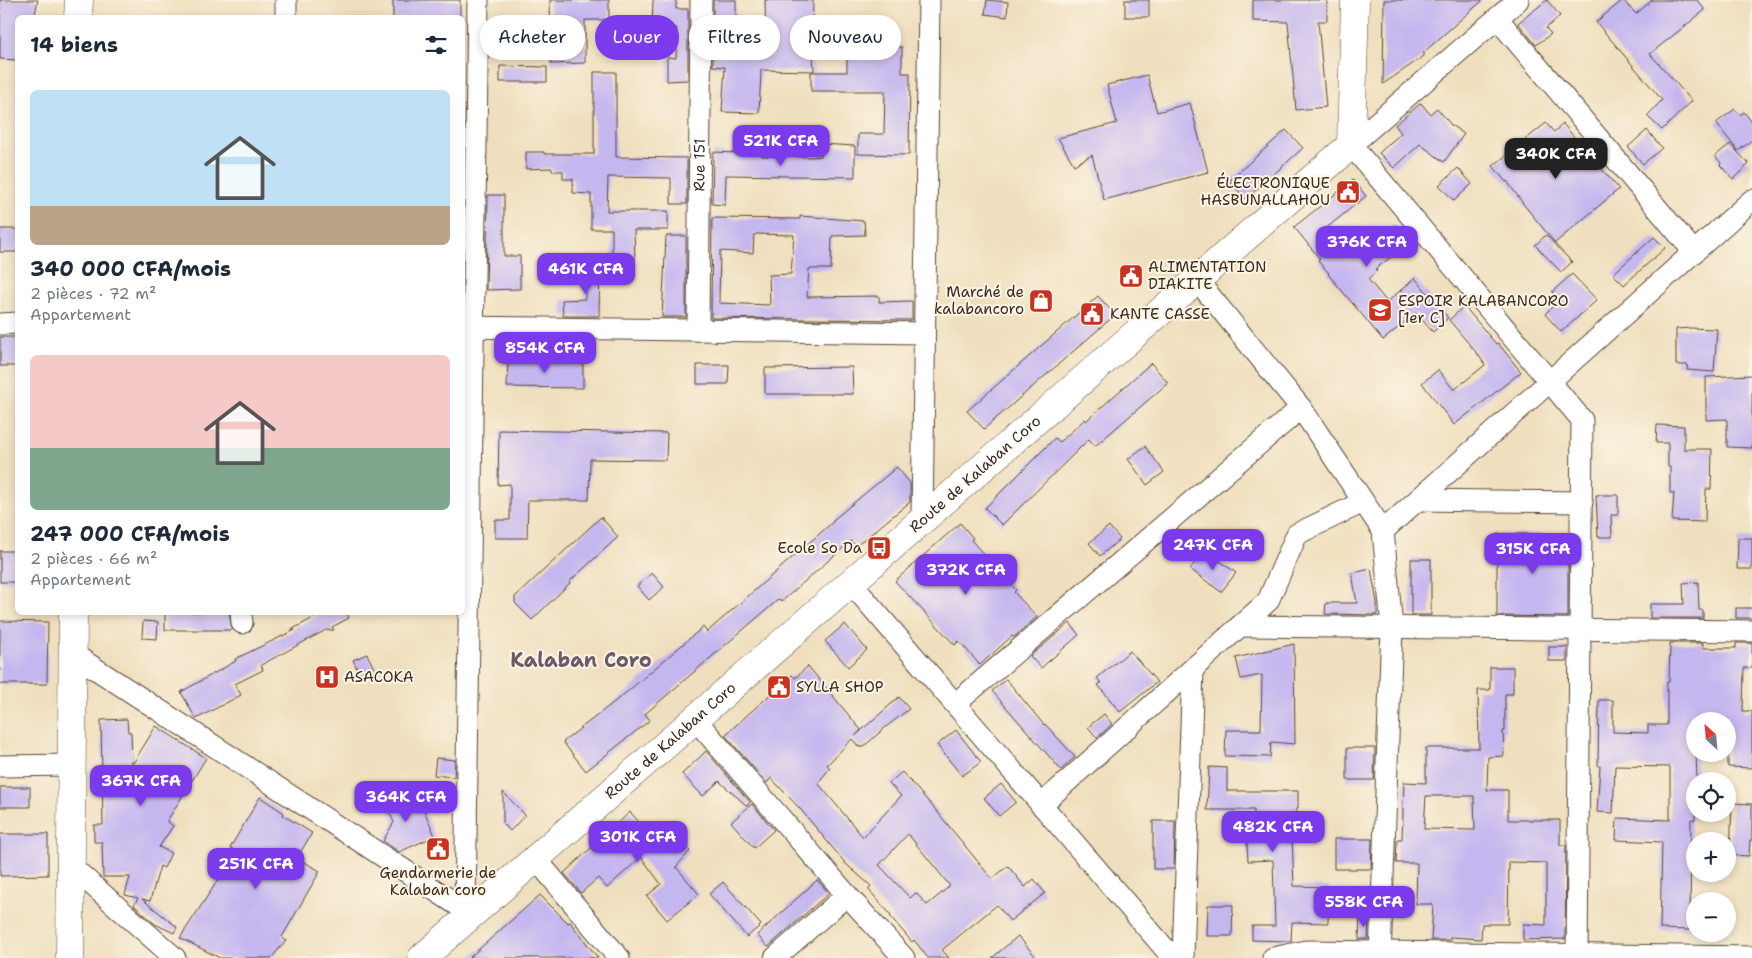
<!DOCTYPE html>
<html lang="fr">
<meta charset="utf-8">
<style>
:root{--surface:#fff;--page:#f2f2f3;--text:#1f2937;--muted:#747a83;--accent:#7c3aed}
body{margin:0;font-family:"Shantell Sans",sans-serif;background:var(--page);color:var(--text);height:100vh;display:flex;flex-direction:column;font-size:19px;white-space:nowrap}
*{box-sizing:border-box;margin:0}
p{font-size:16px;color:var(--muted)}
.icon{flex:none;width:28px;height:28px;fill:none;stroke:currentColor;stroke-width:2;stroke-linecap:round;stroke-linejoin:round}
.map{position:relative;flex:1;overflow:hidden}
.side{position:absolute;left:15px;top:15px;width:450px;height:600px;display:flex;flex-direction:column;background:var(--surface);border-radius:8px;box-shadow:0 2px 8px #0003}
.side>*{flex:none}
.banner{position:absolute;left:480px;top:15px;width:475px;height:45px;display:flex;gap:10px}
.needle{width:32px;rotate:334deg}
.buttons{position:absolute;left:1686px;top:712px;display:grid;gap:10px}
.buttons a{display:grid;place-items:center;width:50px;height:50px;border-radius:50%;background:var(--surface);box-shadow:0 2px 8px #0003;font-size:25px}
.price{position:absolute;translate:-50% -42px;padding:0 11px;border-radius:10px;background:var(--accent);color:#fff;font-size:16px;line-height:32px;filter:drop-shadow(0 1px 2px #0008)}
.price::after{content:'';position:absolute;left:50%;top:30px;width:15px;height:11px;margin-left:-8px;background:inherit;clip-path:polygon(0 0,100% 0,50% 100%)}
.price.active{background:#222;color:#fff}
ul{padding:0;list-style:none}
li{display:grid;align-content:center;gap:10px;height:265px;padding:0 15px}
li span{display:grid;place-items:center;height:155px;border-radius:8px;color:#555}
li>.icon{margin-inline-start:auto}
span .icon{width:90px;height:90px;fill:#fffc;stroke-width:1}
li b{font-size:21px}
h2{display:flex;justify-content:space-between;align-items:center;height:60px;padding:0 15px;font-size:21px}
.pill{padding:0 18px;border-radius:22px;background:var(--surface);box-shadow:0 2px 8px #0003;font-size:18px;line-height:45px}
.pill.active{background:var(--accent);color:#fff}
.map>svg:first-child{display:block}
</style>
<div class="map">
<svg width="1752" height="958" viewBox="0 0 1752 958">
<rect width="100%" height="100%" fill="#fcf5e5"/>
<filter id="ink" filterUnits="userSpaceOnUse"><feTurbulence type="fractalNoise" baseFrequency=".02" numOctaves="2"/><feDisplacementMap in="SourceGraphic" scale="10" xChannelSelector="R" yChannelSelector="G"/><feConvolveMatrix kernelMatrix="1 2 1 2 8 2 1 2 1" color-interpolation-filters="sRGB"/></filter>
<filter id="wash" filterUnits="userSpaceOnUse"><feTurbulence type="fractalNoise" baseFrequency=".0096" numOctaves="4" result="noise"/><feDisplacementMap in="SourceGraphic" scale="20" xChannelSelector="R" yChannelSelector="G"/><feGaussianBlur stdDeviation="1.12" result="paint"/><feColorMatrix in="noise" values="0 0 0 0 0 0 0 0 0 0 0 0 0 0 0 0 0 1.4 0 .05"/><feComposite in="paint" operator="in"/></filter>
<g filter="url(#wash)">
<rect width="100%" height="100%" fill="#efdfbe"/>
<g id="blocks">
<g fill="#c4b6ef" fill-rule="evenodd">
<path d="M0 0H38L34 18H18L17 60 0 59Z"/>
<rect x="393" y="0" width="67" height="18"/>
<path d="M550 0H609V20H585V63L551 64Z"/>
<path d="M653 0H676V9H688V80L667 81V57L676 58 677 28 652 27Z"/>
<path d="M713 0H736V46H766L765 0H813L812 37 814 71 761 70 759 113 722 112 725 67 713 66Z"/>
<path d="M987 0 1008 2 1007 17 985 14Z"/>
<rect x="1125" y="0" width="24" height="17"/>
<path d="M1253 0H1327V21H1318L1326 107 1296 110 1288 22 1253 21Z"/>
<path d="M1384 0H1483L1424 52V56L1383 84Z"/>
<path d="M1547 0 1560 16 1546 28 1551 34 1536 45 1518 23Z"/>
<path d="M1623 0 1636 14 1652 0H1697L1705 10 1650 54 1692 101 1662 130 1647 116 1662 100 1596 22Z"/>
<path d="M847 46 902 47V73H910L909 155 858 154V134H884L885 91H811V72H847Z"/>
<path d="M500 66 547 67V82H500Z"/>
<path d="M594 72H616V157L687 158V204H671V178L608 177 607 211H668V230H634L635 260 612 261V229H591V194L573 193V179H563V171H552V168L526 169V152H544V154H594Z"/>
<path d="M1147 75 1157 112 1190 103 1208 172 1104 200 1092 155 1074 165 1058 138 1117 123 1107 85Z"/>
<path d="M1421 103 1430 114 1437 108 1451 125 1464 134 1444 162 1420 144 1394 168 1379 153 1401 133 1395 125Z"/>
<path d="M1735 109 1740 115 1744 112 1752 122V140L1738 151 1716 123Z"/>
<path d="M1546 123 1554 132 1563 124 1619 189 1555 243 1524 205 1507 181 1506 182 1493 166Z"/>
<path d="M1286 130 1303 148 1246 199 1229 181Z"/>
<path d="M1647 130 1662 148 1643 164 1628 147Z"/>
<path d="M821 144 855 146V177L726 175 725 205 712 204 713 152 762 154V156L811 157 821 156Z"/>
<path d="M1730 144 1749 164 1733 179 1720 165 1721 163 1715 156Z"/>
<path d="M1458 168 1472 184 1454 201 1439 185Z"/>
<path d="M1353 180 1366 196 1324 230 1350 256 1359 249 1360 251 1395 225 1409 244 1375 269 1377 271 1368 279 1387 302 1415 278 1448 318 1433 332 1416 313 1383 340 1328 274 1329 273 1318 261 1320 259 1294 227Z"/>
<path d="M488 195H504V256H520V289L486 290Z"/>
<path d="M800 216 864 221 865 235 832 236 831 269H809L807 297 879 296V302L912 301V320L711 318 712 218 800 219ZM757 234 794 235 791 274 769 275 770 305 719 303 720 251 753 253 754 235Z"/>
<rect x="0" y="229" width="18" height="23"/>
<path d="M1546 235 1572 262 1561 272 1535 245Z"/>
<path d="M666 236H686V317H662Z"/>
<path d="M1654 237 1665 248 1624 285 1613 274Z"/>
<path d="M586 260 600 261 599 316H563L562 300 585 299Z"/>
<path d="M1572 274 1597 300 1561 332 1545 314 1553 306 1549 302 1556 296 1552 292Z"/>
<path d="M1098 296 1115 315 984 429 967 411Z"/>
<path d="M1464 306 1496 344 1498 343 1521 372 1454 425 1422 383 1438 370 1454 390 1485 365 1480 357 1449 320Z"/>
<path d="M1690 328 1717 329 1714 372 1687 370 1688 365H1676V329Z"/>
<rect x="0" y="337" width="18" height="29"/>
<path d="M508 360 583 362V388L507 387Z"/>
<path d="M1151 363 1168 383 1095 446 1089 439 1002 525 985 508 1055 438 1060 442 1085 419 1086 421Z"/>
<path d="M697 365H729L728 384H697Z"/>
<path d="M852 367 853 394H765V368Z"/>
<path d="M1752 375V448L1727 447V419L1706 420V377Z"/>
<path d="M1657 425 1684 426V449H1712L1711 489H1706L1705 522 1672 521 1674 493H1670V467H1668V443H1656Z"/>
<path d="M499 430 667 433 666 460 590 459 589 500H528L527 538H495V520H510V484L498 485Z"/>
<path d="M1145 446 1164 472 1147 485 1128 459Z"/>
<path d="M897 467 910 483V502L856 546 851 541 781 602 779 599 645 714 650 720 586 771 563 742 627 692 703 627 707 632 834 521 833 520Z"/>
<path d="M1596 495H1618V515H1611L1612 537H1598Z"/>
<path d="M601 517 618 537 569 582 570 583 532 620 515 603V597Z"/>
<path d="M960 523 973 538 971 540 1016 590 1014 592 1037 617 1014 637 1012 636 980 665 959 641 955 645 895 581Z"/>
<path d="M1109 526 1120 539 1100 556 1089 543Z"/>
<path d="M1497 534H1568V617L1497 616Z"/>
<path d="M1738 538H1752V569H1737Z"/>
<path d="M1205 550 1236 573 1221 592 1190 569Z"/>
<rect x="0" y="551" width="18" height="31"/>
<rect x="1411" y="559" width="20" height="56"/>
<path d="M1371 569 1377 603V615L1325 614 1326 603H1357L1352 573Z"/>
<path d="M652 573 664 587 649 600 637 586Z"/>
<path d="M1698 582 1699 610H1703V618H1650V604H1684L1683 583Z"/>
<rect x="1736" y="608" width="16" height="10"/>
<path d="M165 612H229L232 630H165Z"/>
<path d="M331 612H346L349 618 332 627 334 630H326L261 665 263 670 235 684 241 695 196 719 181 692 236 661 235 659 295 630H291L319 615H325Z"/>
<path d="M0 621 48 622 47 684H0Z"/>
<path d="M143 621 158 622 157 639 142 638Z"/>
<path d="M1070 623 1079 635 1041 668 1030 656Z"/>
<path d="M845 624 867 650 848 667 825 641Z"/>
<path d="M1670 643H1703V648H1736V643H1752V668H1744L1743 711H1752V768L1728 767V721H1695L1697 781H1695V820L1691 819 1690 930 1660 929 1662 842 1616 840 1617 818 1670 820V767L1615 766 1613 813 1597 812 1600 766H1598L1599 700H1613V732L1648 733V725H1667V682H1669Z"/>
<path d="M1294 644 1295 744 1271 742 1270 757 1225 756 1226 730H1261L1262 675 1241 679 1236 658Z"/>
<rect x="1549" y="647" width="18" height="14"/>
<path d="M1130 651 1157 682 1120 712 1098 685 1101 683 1097 678Z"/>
<path d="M367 654 375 670 361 677 353 660Z"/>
<path d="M808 666 861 730 855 736 899 697 909 709 886 727 862 748 861 746 859 747 852 739 827 765 830 768 818 783 863 837 901 796 889 783 902 772 935 809 992 879 1008 866 1025 887 1034 879 1045 893 1010 921 997 905 942 950 949 958H928L914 940 912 942 890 916 891 915 868 889 871 886 846 864 802 811 771 778 767 783 725 735 792 675 795 678ZM908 834 950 886 927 905 916 893 910 898 879 865Z"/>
<path d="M1490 667H1513V694H1505V731H1503L1504 756 1488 757 1487 790H1508V820H1560V845H1566L1565 939 1523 940V924L1546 925V863L1509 862 1508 924H1482L1481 939 1450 937V940H1431L1433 904H1416L1417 863H1396L1397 839H1402L1404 782 1426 783V748H1479L1478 690H1490ZM1426 796H1474L1475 830 1424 829Z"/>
<path d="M1006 679 1044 725 1045 724 1075 757 1061 770 992 691Z"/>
<path d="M1104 714 1112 724 1097 738 1088 727Z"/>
<path d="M127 719 128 732H131L132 765 156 726 206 758 167 821 173 826 159 847 171 853 164 868 160 866 150 901 142 899 177 927 174 933 155 924 134 905 138 898 125 895 130 877H103L102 842H94V825H103L101 720Z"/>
<path d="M956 730 981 762 962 776 937 745Z"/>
<path d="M1347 748H1375L1374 780H1347Z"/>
<path d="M706 751 750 802 747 806 719 781 703 796 682 774Z"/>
<path d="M436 758 455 760 454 777 434 775Z"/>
<path d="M1209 767 1227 768V791H1298V809H1296L1294 838H1292L1294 886 1329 887 1328 923 1292 922 1291 941 1252 940V926H1275L1273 860 1248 861 1247 843 1252 842 1254 810H1207Z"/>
<path d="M1001 784 1016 802 999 816 984 798Z"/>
<rect x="0" y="787" width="30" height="20"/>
<path d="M402 788 415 812 423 808 435 836 399 852 383 841 394 822 382 798Z"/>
<path d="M503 792 525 815 510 831 503 823Z"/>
<path d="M260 797 284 813 283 815 312 833 297 858 320 871 282 937 286 941 271 958H220L180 938 237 851 230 848Z"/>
<path d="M1732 803 1752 804V840H1750L1749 856 1730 855Z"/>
<path d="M752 804 774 830 754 848 731 822Z"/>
<path d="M630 812 652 836 662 825 690 851 676 867 699 894 667 920 647 896 661 884 641 857 607 888 598 878 581 893 564 873Z"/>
<path d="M1153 821H1175L1174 869H1153Z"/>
<path d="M0 834H48V875L0 876Z"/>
<path d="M1334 839H1372L1371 869H1334Z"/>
<path d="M817 880 829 893 768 947 757 935Z"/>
<path d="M723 882 761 925 747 937 709 894Z"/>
<path d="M540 895 568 923 570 922 598 958H469Z"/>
<path d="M1208 905H1233L1232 936H1207Z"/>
<path d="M1360 916 1369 917 1368 939H1359Z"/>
<path d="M1018 936 1037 958H992Z"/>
</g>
</g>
</g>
<g filter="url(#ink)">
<use href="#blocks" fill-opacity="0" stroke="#564536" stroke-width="1"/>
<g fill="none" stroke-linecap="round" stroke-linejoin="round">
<defs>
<g id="street">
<path d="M286 0V18"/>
<path d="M1518 0 1351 145 1582 420 1577 958"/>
<path d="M1497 18 1694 252"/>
<path d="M1197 280 1301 408 1383 531 1392 627 1380 958"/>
<path d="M0 324 18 323"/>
<path d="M462 327 924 333"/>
<path id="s1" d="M698 330 701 0"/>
<path d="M1418 500 1582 502"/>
<path d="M922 521 929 0"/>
<path d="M1383 531 1752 200"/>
<path d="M851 583 1173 958"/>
<path d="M241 612 242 623"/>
<path d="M1240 626 1752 631"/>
<path d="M73 654 473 915"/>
<path d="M955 704 1301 408"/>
<path d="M695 719 847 895 904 958"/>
<path d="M0 766 72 765"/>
<path d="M1041 805 1268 601 1297 534 1363 502"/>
<path d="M536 859 619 958"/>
<path d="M71 866 175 958"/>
<path d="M465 910 478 0"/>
<path d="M775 958 847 895"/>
<path d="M1183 958 1193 669"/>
<path d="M1273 958 1306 951 1752 957"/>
</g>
<g id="secondary">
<path d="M78 18 79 0"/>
<path d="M70 958 73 612"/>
<path id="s2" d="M422 958 1351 145 1355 0"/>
</g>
</defs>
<use href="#street" stroke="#564536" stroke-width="23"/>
<use href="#secondary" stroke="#564536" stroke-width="29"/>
<use href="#street" stroke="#fff" stroke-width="21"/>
<use href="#secondary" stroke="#fff" stroke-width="28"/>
</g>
</g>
<defs>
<symbol id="civic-square" viewBox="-11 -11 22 22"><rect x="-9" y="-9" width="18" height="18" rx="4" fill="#c8321e" stroke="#fcf5e5"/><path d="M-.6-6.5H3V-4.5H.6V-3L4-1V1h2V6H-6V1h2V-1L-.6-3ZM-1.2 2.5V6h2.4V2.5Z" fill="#fff"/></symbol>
<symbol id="shop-square" viewBox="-11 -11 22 22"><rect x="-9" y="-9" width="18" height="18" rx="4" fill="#c8321e" stroke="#fcf5e5"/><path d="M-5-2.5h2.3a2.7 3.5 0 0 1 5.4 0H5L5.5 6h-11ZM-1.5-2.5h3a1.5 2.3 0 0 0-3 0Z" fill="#fff"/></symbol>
<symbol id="school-square" viewBox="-11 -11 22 22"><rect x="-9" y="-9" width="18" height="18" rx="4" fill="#c8321e" stroke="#fcf5e5"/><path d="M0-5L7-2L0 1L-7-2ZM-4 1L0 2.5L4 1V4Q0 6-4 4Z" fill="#fff"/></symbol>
<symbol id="bus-square" viewBox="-11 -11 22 22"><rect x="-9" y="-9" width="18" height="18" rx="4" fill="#c8321e" stroke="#fcf5e5"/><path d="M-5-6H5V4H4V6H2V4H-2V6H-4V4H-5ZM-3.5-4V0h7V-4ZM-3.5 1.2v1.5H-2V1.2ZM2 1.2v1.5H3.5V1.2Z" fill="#fff"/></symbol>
<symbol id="hospital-square" viewBox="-11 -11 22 22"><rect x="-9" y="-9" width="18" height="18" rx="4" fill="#c8321e" stroke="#fcf5e5"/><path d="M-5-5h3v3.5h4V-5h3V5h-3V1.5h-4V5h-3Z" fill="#fff"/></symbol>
</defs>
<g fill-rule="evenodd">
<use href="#civic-square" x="1334" y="178" width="28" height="28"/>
<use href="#civic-square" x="1117" y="262" width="28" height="28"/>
<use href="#shop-square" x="1027" y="287" width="28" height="28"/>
<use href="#school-square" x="1366" y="296" width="28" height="28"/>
<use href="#civic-square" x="1078" y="300" width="28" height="28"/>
<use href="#bus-square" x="865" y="534" width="28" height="28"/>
<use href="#hospital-square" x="313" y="663" width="28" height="28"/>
<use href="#civic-square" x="765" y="673" width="28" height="28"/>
<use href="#civic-square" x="424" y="835" width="28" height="28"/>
</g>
<g text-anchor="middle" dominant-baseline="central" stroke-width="4" stroke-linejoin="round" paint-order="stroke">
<g font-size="15" fill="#3b2a1e" stroke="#fcf5e5">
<text stroke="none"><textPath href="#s1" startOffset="165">Rue 151</textPath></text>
<text stroke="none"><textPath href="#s2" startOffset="735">Route de Kalaban Coro</textPath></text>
<text stroke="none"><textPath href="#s2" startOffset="330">Route de Kalaban Coro</textPath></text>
</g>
<g font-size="15" fill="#3b2a1e" stroke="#fcf5e5" text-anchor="start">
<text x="1330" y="183" text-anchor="end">ÉLECTRONIQUE<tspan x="1330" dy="17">HASBUNALLAHOU</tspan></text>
<text x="1148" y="267">ALIMENTATION<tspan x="1148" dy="17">DIAKITE</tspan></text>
<text x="1024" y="292" text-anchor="end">Marché de<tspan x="1024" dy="17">kalabancoro</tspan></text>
<text x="1398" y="301">ESPOIR KALABANCORO<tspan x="1398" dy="17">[1er C]</tspan></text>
<text x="1110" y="314">KANTE CASSE</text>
<text x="862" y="548" text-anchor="end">Ecole So Da</text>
<text x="344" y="677">ASACOKA</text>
<text x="796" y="687">SYLLA SHOP</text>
<text x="438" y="873" text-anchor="middle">Gendarmerie de<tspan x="438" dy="17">Kalaban coro</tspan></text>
</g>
<g font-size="20" font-weight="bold" fill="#6b5b67" stroke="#fcf5e5">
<text x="581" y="660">Kalaban Coro</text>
</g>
</g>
</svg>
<div class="buttons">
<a><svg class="needle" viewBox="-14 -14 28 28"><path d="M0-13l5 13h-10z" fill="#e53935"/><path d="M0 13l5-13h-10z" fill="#747a83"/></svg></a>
<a><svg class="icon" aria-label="locate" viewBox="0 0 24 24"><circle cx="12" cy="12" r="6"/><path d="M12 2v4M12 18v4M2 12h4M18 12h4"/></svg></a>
<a>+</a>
<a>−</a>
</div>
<b class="price" style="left:781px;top:167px">521K CFA</b>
<b class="price active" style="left:1556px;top:180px">340K CFA</b>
<b class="price" style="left:1367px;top:268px">376K CFA</b>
<b class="price" style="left:586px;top:295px">461K CFA</b>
<b class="price" style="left:545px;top:374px">854K CFA</b>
<b class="price" style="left:1213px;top:571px">247K CFA</b>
<b class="price" style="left:1533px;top:575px">315K CFA</b>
<b class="price" style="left:966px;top:596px">372K CFA</b>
<b class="price" style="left:141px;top:807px">367K CFA</b>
<b class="price" style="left:406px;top:823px">364K CFA</b>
<b class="price" style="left:1273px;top:853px">482K CFA</b>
<b class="price" style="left:638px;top:863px">301K CFA</b>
<b class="price" style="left:256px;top:890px">251K CFA</b>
<b class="price" style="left:1364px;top:928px">558K CFA</b>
<div class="banner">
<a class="pill">Acheter</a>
<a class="pill active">Louer</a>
<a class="pill">Filtres</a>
<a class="pill">Nouveau</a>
</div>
<section class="side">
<h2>14 biens<svg class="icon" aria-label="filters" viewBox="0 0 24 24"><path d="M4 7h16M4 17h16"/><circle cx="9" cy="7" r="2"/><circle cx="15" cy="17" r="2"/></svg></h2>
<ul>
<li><span style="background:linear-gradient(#bfe0f5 75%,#b9a48a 0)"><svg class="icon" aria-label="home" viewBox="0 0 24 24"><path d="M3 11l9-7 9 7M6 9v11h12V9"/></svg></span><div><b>340 000 CFA/mois</b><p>2 pièces · 72 m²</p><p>Appartement</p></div></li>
<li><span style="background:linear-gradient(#f6c9c9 60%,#7fa58c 0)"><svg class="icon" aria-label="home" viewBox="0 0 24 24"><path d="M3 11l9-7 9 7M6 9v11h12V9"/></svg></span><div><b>247 000 CFA/mois</b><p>2 pièces · 66 m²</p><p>Appartement</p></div></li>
</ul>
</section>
</div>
